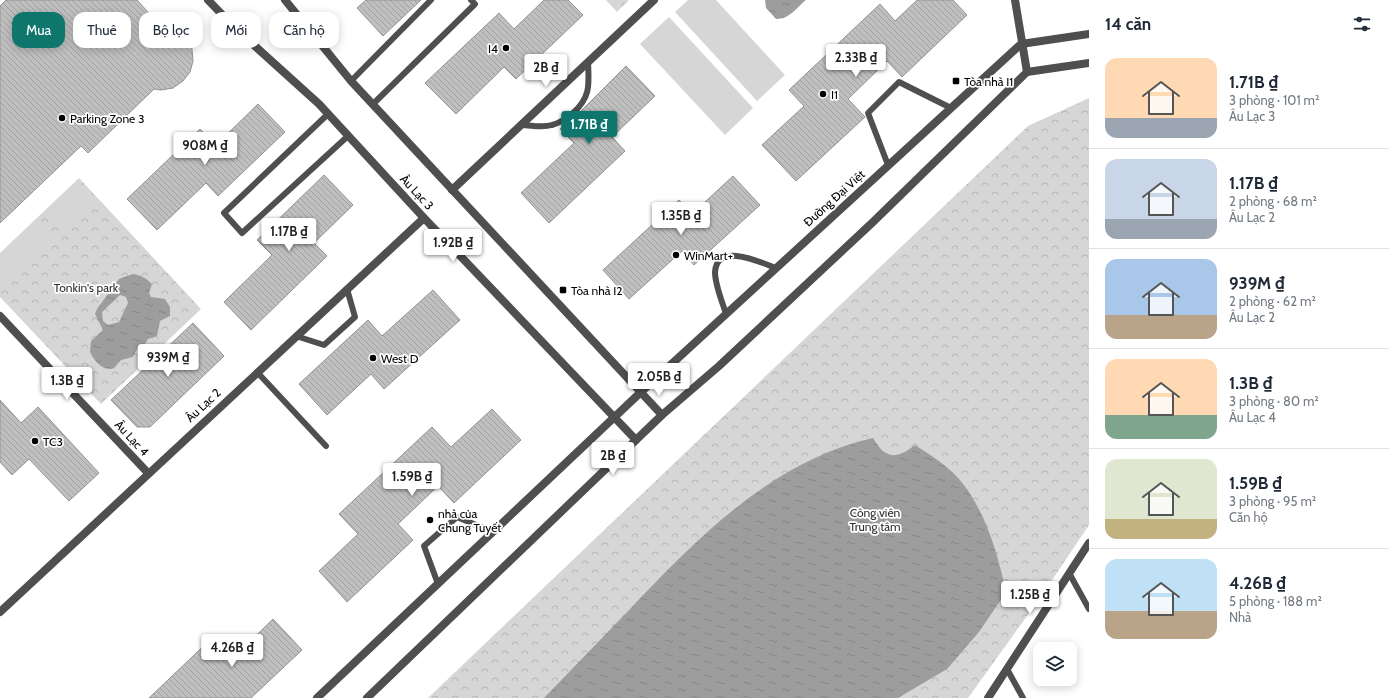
<!DOCTYPE html>
<html lang="vi">
<meta charset="utf-8">
<style>
:root{--surface:#fff;--page:#f6f6f7;--text:#1f2937;--muted:#747a83;--line:#e0e1e3;--accent:#0f766e}
body{margin:0;font-family:Cabin,sans-serif;background:var(--page);color:var(--text);height:100vh;display:flex;flex-direction:column;font-size:15px;white-space:nowrap}
*{box-sizing:border-box;margin:0}
p{font-size:13px;color:var(--muted)}
.icon{flex:none;width:22px;height:22px;fill:none;stroke:currentColor;stroke-width:2;stroke-linecap:round;stroke-linejoin:round}
.map{position:relative;flex:1;overflow:hidden}
.sheet{display:flex;flex-direction:column;background:var(--surface);width:300px}
.sheet>*{flex:none}
.top-card{position:absolute;left:12px;top:12px;width:380px;height:36px;display:flex;gap:8px}
.tools{position:absolute;left:1033px;top:642px;display:grid;gap:8px}
.tools a{display:grid;place-items:center;width:44px;height:44px;border-radius:8px;background:var(--surface);box-shadow:0 2px 10px #0003;font-size:20px}
.price{position:absolute;translate:-50% -34px;padding:0 9px;border-radius:4px;background:#fff;color:#222;font-size:13px;line-height:26px;filter:drop-shadow(0 1px 2px #0008)}
.price::after{content:'';position:absolute;left:50%;top:24px;width:12px;height:9px;margin-left:-6px;background:inherit;clip-path:polygon(0 0,100% 0,50% 100%)}
.price.active{background:var(--accent);color:#fff}
ul{padding:0;list-style:none}
li{display:flex;align-items:center;gap:12px;height:100px;padding:0 16px}
li+li{border-top:1px solid var(--line)}
li span{display:grid;place-items:center;flex:none;width:112px;height:80px;border-radius:12px;color:#555}
li>.icon{margin-inline-start:auto}
span .icon{width:48px;height:48px;fill:#fffc;stroke-width:1}
li b{font-size:17px}
h2{display:flex;justify-content:space-between;align-items:center;height:48px;padding:0 16px;font-size:17px}
.tag{padding:0 14px;border-radius:12px;background:var(--surface);box-shadow:0 2px 10px #0003;font-size:14px;line-height:36px}
.tag.active{background:var(--accent);color:#fff}
main{display:flex;flex:1;min-height:0}
.map>svg:first-child{display:block}
</style>
<main>
<div class="map">
<svg width="1089" height="698" viewBox="0 0 1089 698">
<defs>
<pattern id="forest-crowns" width="20" height="18" patternUnits="userSpaceOnUse"><rect width="20" height="18" fill="#d6d6d6"/><path d="M2 6a3 3 0 1 1 6 0M12 15a3 3 0 1 1 6 0" fill="none" stroke="#b6b6b6"/></pattern>
<pattern id="water-ripples" width="26" height="14" patternUnits="userSpaceOnUse"><rect width="26" height="14" fill="#9d9d9d"/><path d="M2 4q2-2 4 0t4 0M15 11q2-2 4 0t4 0" fill="none" stroke="#858585"/></pattern>
<pattern id="building-back-hatch" width="6" height="6" patternUnits="userSpaceOnUse"><rect width="6" height="6" fill="#bfbfbf"/><path d="M-1 5l2 2M0 0l6 6M5-1l2 2" fill="none" stroke="#a2a2a2"/></pattern>
</defs>
<rect width="100%" height="100%" fill="#fff"/>
<g fill="url(#forest-crowns)">
<path d="M606 0H629L617 12Z"/>
<path d="M1089 98V525L1040 598 968 698H428L1028 126Z"/>
<path d="M79 178 201 309 101 404 0 297V253Z"/>
</g>
<g fill="#d6d6d6">
<path d="M688 0H716L785 75 757 101 675 12Z"/>
<path d="M669 17 753 108 725 135 640 44Z"/>
<path d="M74 188 91 205 61 232 45 215Z"/>
<path d="M40 220 57 238 7 285 0 277V258Z"/>
</g>
<g fill="url(#water-ripples)" fill-rule="evenodd">
<path d="M765 0H806C796 8 790 19 776 19L766 8Z"/>
<path d="M133 274C141 275 146 278 152 284L149 293 151 297 165 299 170 307V316L160 321 157 336 148 339 143 347 137 349 133 357 121 360 114 368C102 372 95 361 90 352L91 341 103 330 95 314 97 309 119 279ZM120 295 126 297 128 303 119 322 108 325 103 321 102 312Z"/>
<path d="M873 438C885 459 896 460 915 445 930 455 947 465 959 479 985 509 998 554 1006 592L979 632 947 669 898 698H544C573 668 602 638 631 608 698 537 774 460 873 438Z"/>
</g>
<g fill="url(#building-back-hatch)" stroke="#939393">
<path d="M6 0H137L157 22 172 25 181 30 188 38 192 49 193 61 190 72 183 81 173 88 161 90 154 89 88 153 81 146 0 223V6Z"/>
<path d="M366 0H421L383 36 357 8Z"/>
<path d="M544 0H568L583 15 516 79 504 67 456 114 425 83 499 13 514 29Z"/>
<path d="M917 0H953L967 15 902 77 887 61 848 99 865 117 796 181 762 145 804 106 789 90 880 4 895 21Z"/>
<path d="M626 66 655 96 612 137 625 151 549 223 521 193 574 143 560 129 576 116Z"/>
<path d="M258 104 285 132 218 196 206 183 157 230 127 199 200 129 216 145Z"/>
<path d="M324 175 353 205 314 243 327 256 251 330 224 302 272 255 257 240Z"/>
<path d="M733 176 760 205 694 265 682 251 629 299 603 270 679 200 692 214Z"/>
<path d="M433 290 460 320 384 389 371 374 327 415 299 384 368 320 382 336Z"/>
<path d="M193 323 224 356 150 427H137L111 400Z"/>
<path d="M0 400 21 423 38 407 99 473 69 501 29 459 12 475 0 462Z"/>
<path d="M492 409 521 440 454 503 438 486 398 524 413 540 347 602 319 571 358 534 339 514 432 427 451 447Z"/>
<path d="M273 619 302 650 251 698H149L213 637 233 658Z"/>
</g>
<g fill="none" stroke-linecap="round" stroke-linejoin="round">
<g stroke="#4f4f4f" stroke-width="6">
<path d="M351 81 431 0"/>
<path d="M373 104 475 4 471 0"/>
<path d="M328 114 224 213 242 233 348 136"/>
<path d="M521 125C531 125 542 128 552 125 560 123 567 118 573 113 591 97 589 84 588 62"/>
<path d="M888 165 868 113 899 82 951 108"/>
<path d="M726 314C722 301 715 285 715 272 717 241 762 263 776 268"/>
<path d="M296 336 324 345 355 317 347 289"/>
<path d="M257 372 326 446"/>
<path d="M1069 573 1089 609"/>
<path d="M438 584 424 546 457 517 493 532"/>
<path d="M1007 669 1023 698"/>
</g>
<g stroke="#4f4f4f" stroke-width="8">
<path d="M208 0 236 29 319 104 424 218 636 440"/>
<path d="M285 0 351 81 662 415"/>
<path d="M1015 0 1027 72"/>
<path d="M452 190 654 0"/>
<path d="M0 316 148 473"/>
<path d="M0 612 424 218"/>
</g>
<g stroke="#4f4f4f" stroke-width="8">
<path d="M317 698 641 392 1021 44 1089 34"/>
<path d="M367 698 662 415 719 366 873 222 1027 72 1089 63"/>
<path d="M988 698 1089 543"/>
</g>
</g>
<g fill="#000" stroke="#fff" stroke-width="1.5">
<circle cx="506" cy="48" r="4"/>
<rect x="952" y="77" width="8" height="8" rx="2"/>
<circle cx="823" cy="94" r="4"/>
<circle cx="62" cy="118" r="4"/>
<circle cx="676" cy="255" r="4"/>
<rect x="559" y="286" width="8" height="8" rx="2"/>
<circle cx="373" cy="358" r="4"/>
<circle cx="35" cy="441" r="4"/>
<circle cx="430" cy="520" r="4"/>
</g>
<g text-anchor="middle" dominant-baseline="central" stroke-width="3.5" stroke-linejoin="round" paint-order="stroke">
<g font-size="12" fill="#000" stroke="#fff" text-anchor="start">
<text x="498" y="48" text-anchor="end">I4</text>
<text x="964" y="81">Tòa nhà I1</text>
<text x="831" y="94">I1</text>
<text x="70" y="118">Parking Zone 3</text>
<text x="684" y="255">WinMart+</text>
<text x="571" y="290">Tòa nhà I2</text>
<text x="381" y="358">West D</text>
<text x="43" y="441">TC3</text>
<text x="438" y="513">nhà của<tspan x="438" dy="14">Chung Tuyết</tspan></text>
</g>
<g font-size="12" fill="#000" stroke="#fff">
<text transform="translate(417 192) rotate(47)">Âu Lạc 3</text>
<text transform="translate(834 198) rotate(-42)">Đường Đại Việt</text>
<text transform="translate(203 405) rotate(-43)">Âu Lạc 2</text>
<text transform="translate(132 438) rotate(47)">Âu Lạc 4</text>
</g>
<g font-size="12" fill="#2d2d2d" stroke="#fff">
<text x="86" y="287">Tonkin's park</text>
<text x="875" y="512">Công viên<tspan x="875" dy="14">Trung tâm</tspan></text>
</g>
</g>
</svg>
<div class="tools">
<a><svg class="icon" aria-label="layers" viewBox="0 0 24 24"><path d="M12 4l9 5-9 5-9-5zM3 14l9 5 9-5"/></svg></a>
</div>
<b class="price" style="left:856px;top:78px">2.33B ₫</b>
<b class="price" style="left:546px;top:88px">2B ₫</b>
<b class="price active" style="left:589px;top:145px">1.71B ₫</b>
<b class="price" style="left:205px;top:166px">908M ₫</b>
<b class="price" style="left:681px;top:236px">1.35B ₫</b>
<b class="price" style="left:289px;top:252px">1.17B ₫</b>
<b class="price" style="left:453px;top:263px">1.92B ₫</b>
<b class="price" style="left:168px;top:378px">939M ₫</b>
<b class="price" style="left:659px;top:397px">2.05B ₫</b>
<b class="price" style="left:67px;top:401px">1.3B ₫</b>
<b class="price" style="left:613px;top:476px">2B ₫</b>
<b class="price" style="left:412px;top:497px">1.59B ₫</b>
<b class="price" style="left:1030px;top:615px">1.25B ₫</b>
<b class="price" style="left:232px;top:668px">4.26B ₫</b>
<div class="top-card">
<a class="tag active">Mua</a>
<a class="tag">Thuê</a>
<a class="tag">Bộ lọc</a>
<a class="tag">Mới</a>
<a class="tag">Căn hộ</a>
</div>
</div>
<section class="sheet">
<h2>14 căn<svg class="icon" aria-label="filters" viewBox="0 0 24 24"><path d="M4 7h16M4 17h16"/><circle cx="9" cy="7" r="2"/><circle cx="15" cy="17" r="2"/></svg></h2>
<ul>
<li><span style="background:linear-gradient(#ffd9b3 75%,#9aa5b1 0)"><svg class="icon" aria-label="home" viewBox="0 0 24 24"><path d="M3 11l9-7 9 7M6 9v11h12V9"/></svg></span><div><b>1.71B ₫</b><p>3 phòng · 101 m²</p><p>Âu Lạc 3</p></div></li>
<li><span style="background:linear-gradient(#c9d6e8 75%,#9aa5b1 0)"><svg class="icon" aria-label="home" viewBox="0 0 24 24"><path d="M3 11l9-7 9 7M6 9v11h12V9"/></svg></span><div><b>1.17B ₫</b><p>2 phòng · 68 m²</p><p>Âu Lạc 2</p></div></li>
<li><span style="background:linear-gradient(#a9c7e8 70%,#b9a48a 0)"><svg class="icon" aria-label="home" viewBox="0 0 24 24"><path d="M3 11l9-7 9 7M6 9v11h12V9"/></svg></span><div><b>939M ₫</b><p>2 phòng · 62 m²</p><p>Âu Lạc 2</p></div></li>
<li><span style="background:linear-gradient(#ffd9b3 70%,#7fa58c 0)"><svg class="icon" aria-label="home" viewBox="0 0 24 24"><path d="M3 11l9-7 9 7M6 9v11h12V9"/></svg></span><div><b>1.3B ₫</b><p>3 phòng · 80 m²</p><p>Âu Lạc 4</p></div></li>
<li><span style="background:linear-gradient(#dfe7d0 75%,#c2b280 0)"><svg class="icon" aria-label="home" viewBox="0 0 24 24"><path d="M3 11l9-7 9 7M6 9v11h12V9"/></svg></span><div><b>1.59B ₫</b><p>3 phòng · 95 m²</p><p>Căn hộ</p></div></li>
<li><span style="background:linear-gradient(#bfe0f5 65%,#b9a48a 0)"><svg class="icon" aria-label="home" viewBox="0 0 24 24"><path d="M3 11l9-7 9 7M6 9v11h12V9"/></svg></span><div><b>4.26B ₫</b><p>5 phòng · 188 m²</p><p>Nhà</p></div></li>
</ul>
</section>
</main>
